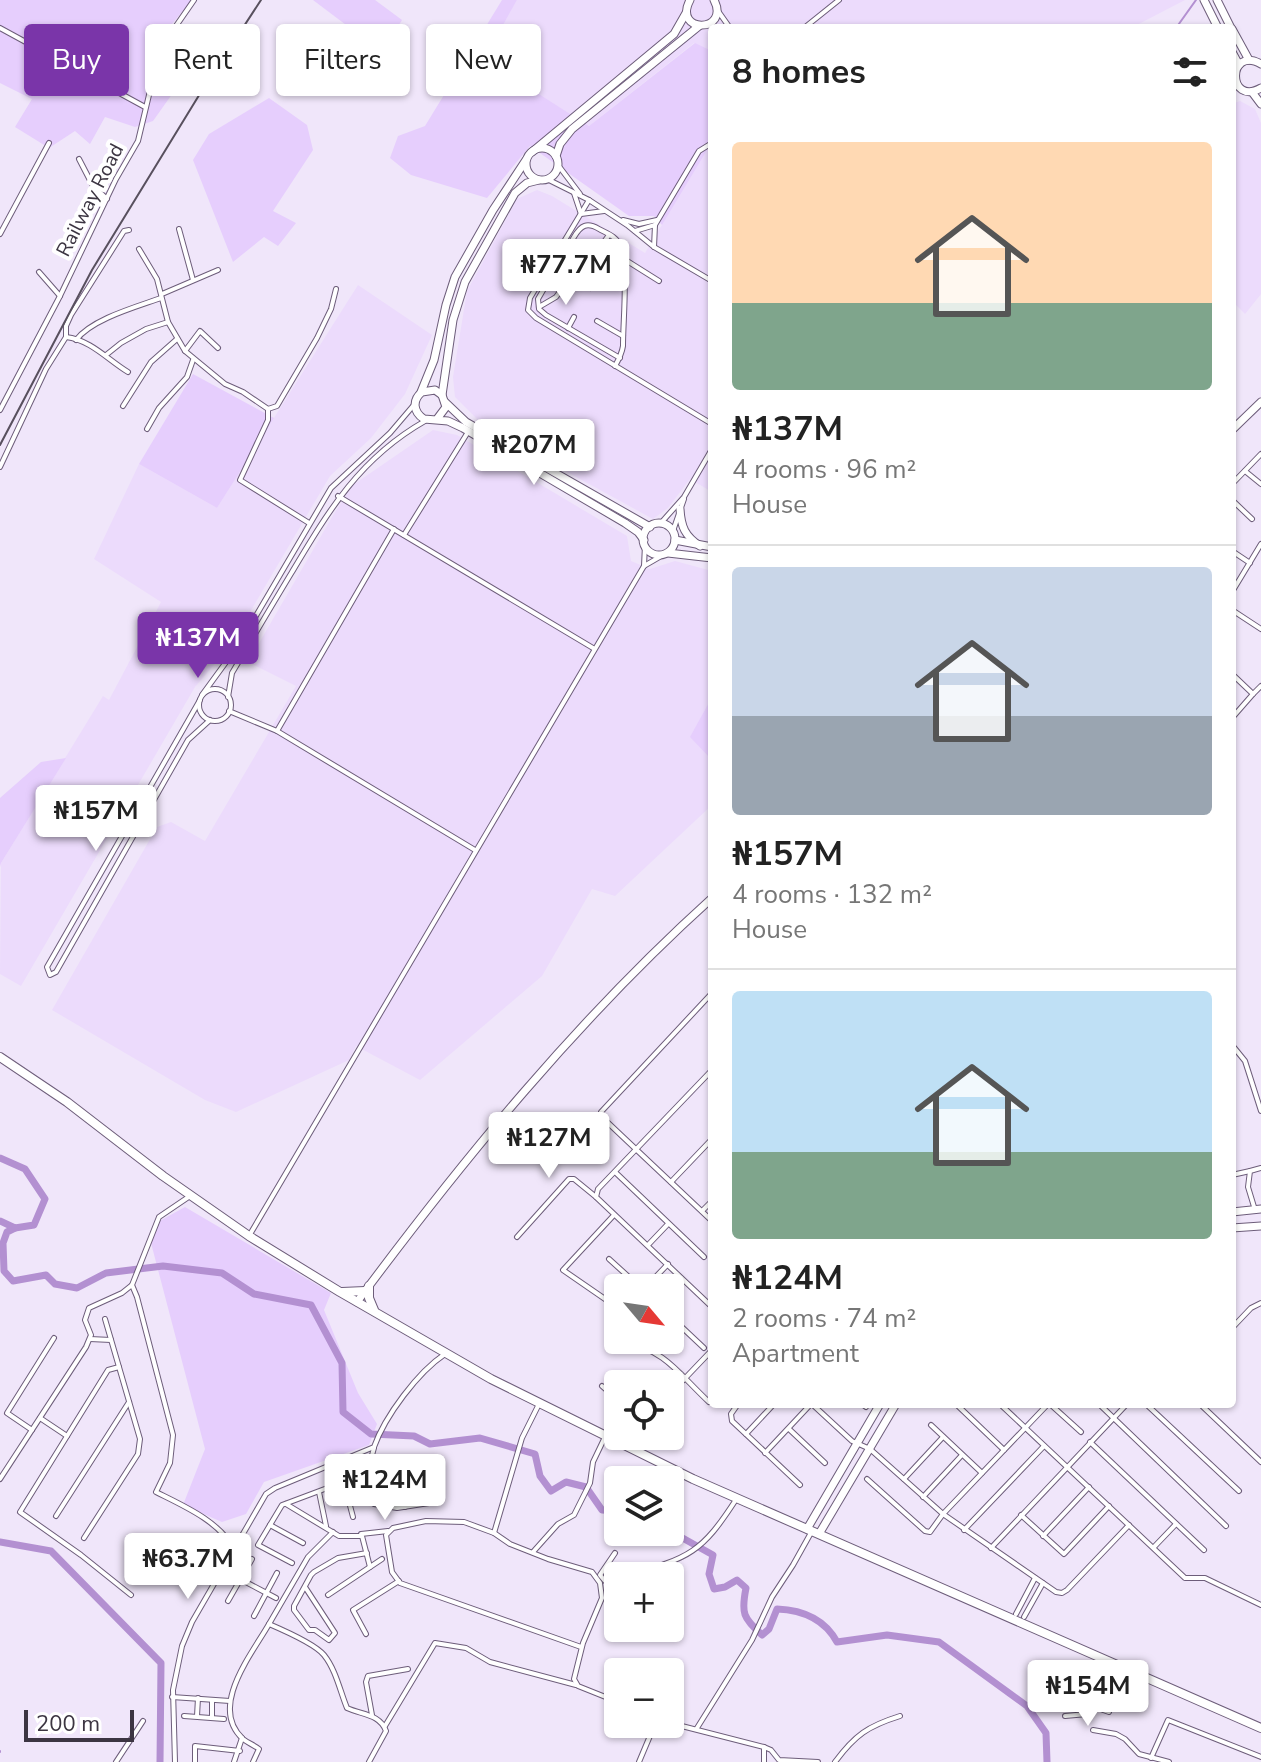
<!DOCTYPE html>
<meta charset="utf-8">
<style>
:root{--surface:#fff;--page:#f6f6f6;--text:#222;--muted:#767676;--line:#e0e0e0;--accent:#7a35a9}
body{margin:0;font-family:"Nunito Sans",sans-serif;background:var(--page);color:var(--text);height:100vh;display:flex;flex-direction:column;font-size:30px;white-space:nowrap}
*{box-sizing:border-box;margin:0}
p{font-size:26px;color:var(--muted)}
.icon{flex:none;width:44px;height:44px;fill:none;stroke:currentColor;stroke-width:2;stroke-linecap:round;stroke-linejoin:round}
.map{position:relative;flex:1;overflow:hidden}
.panel{position:absolute;left:708px;top:24px;width:528px;height:1384px;display:flex;flex-direction:column;background:var(--surface);border-radius:8px;box-shadow:0 2px 6px #0004}
.panel>*{flex:none}
.banner{position:absolute;left:24px;top:24px;width:564px;height:72px;display:flex;gap:16px}
.needle{width:52px;rotate:119deg}
.controls{position:absolute;left:604px;top:1274px;display:grid;gap:16px}
.controls a{display:grid;place-items:center;width:80px;height:80px;border-radius:8px;background:var(--surface);box-shadow:0 2px 6px #0004;font-size:40px}
.scale{position:absolute;left:24px;bottom:20px;width:110px;box-sizing:border-box;padding-left:8px;border:4px solid #3c3542;border-top:0;font-size:22px;line-height:28px;white-space:nowrap;color:#3c3542;-webkit-text-stroke:6px #fff;paint-order:stroke}
.price{position:absolute;translate:-50% -68px;padding:0 18px;border-radius:8px;background:#fff;color:#222;font-size:26px;line-height:52px;filter:drop-shadow(0 2px 4px #0008)}
.price::after{content:'';position:absolute;left:50%;top:48px;width:24px;height:18px;margin-left:-12px;background:inherit;clip-path:polygon(0 0,100% 0,50% 100%)}
.price.selected{background:var(--accent);color:#fff}
ul{padding:0;list-style:none}
li{display:grid;align-content:center;gap:16px;height:424px;padding:0 24px}
li+li{border-top:2px solid var(--line)}
li span{display:grid;place-items:center;height:248px;border-radius:8px;color:#555}
li>.icon{margin-inline-start:auto}
span .icon{width:144px;height:144px;fill:#fffc;stroke-width:1}
li b{font-size:34px}
h2{display:flex;justify-content:space-between;align-items:center;height:96px;padding:0 24px;font-size:34px}
.chip{padding:0 28px;border-radius:8px;background:var(--surface);box-shadow:0 2px 6px #0004;font-size:28px;line-height:72px}
.chip.selected{background:var(--accent);color:#fff}
.map>svg:first-child{display:block}
</style>
<div class="map">
<svg width="1261" height="1762" viewBox="0 0 1261 1762">
<rect width="100%" height="100%" fill="#f0e6fa"/>
<g fill="#ecdbfc">
<path d="M517 0H1185L1131 28H712V51L694 43 589 126 483 59Z"/>
<path d="M1240 101 1255 109 1261 123V294L1245 314 1232 301V104Z"/>
<path d="M712 142V492L690 479 668 508 653 519 485 427 455 397 453 377 467 291 517 199 537 190 552 196 645 253Z"/>
<path d="M358 285 432 335 405 394 371 438 330 476 230 646 195 687 21 986 0 974 1 863 103 696 109 700 161 602 94 559 139 464 217 508Z"/>
<path d="M433 430 457 435 627 536 631 561 650 569 675 561 712 571V697L691 737 712 760V805L615 896 592 889 542 976 420 1080 356 1046 349 1060 236 1112 205 1100 52 1010 157 827 171 822 205 841 296 686 248 662 335 512 353 485Z"/>
</g>
<g fill="#e6cefd">
<path d="M0 0H192L162 36 154 54 187 73 153 121 135 127 105 117 90 144 75 131 49 148 15 127 32 99 0 83Z"/>
<path d="M313 0H375L402 20 382 52Z"/>
<path d="M502 0H517L484 59 589 126 695 43 712 51V142L662 225 654 216H629L530 146 487 198 411 175 390 158 398 136 425 126Z"/>
<path d="M269 98 307 125 313 150 273 211 296 223 278 246 264 237 233 262 193 160 209 134Z"/>
<path d="M193 374 274 418 217 508 139 464Z"/>
<path d="M712 697V760L690 737Z"/>
<path d="M66 758 1 863 0 867V798L41 762Z"/>
<path d="M185 1207 331 1293 324 1310 358 1393 377 1424 369 1445 264 1482 246 1514 222 1522 183 1505 205 1449 151 1243 156 1223Z"/>
</g>
<g fill="none" stroke-linecap="round" stroke-linejoin="round">
<g stroke="#b390d1" stroke-width="2">
<path d="M1176 28 1196 0"/>
<path d="M0 1751V1752"/>
</g>
<g stroke="#b390d1" stroke-width="7">
<path d="M0 1158 25 1169 45 1199 34 1225 15 1228 0 1221"/>
<path d="M15 1228 7 1232 3 1243 4 1271 13 1281 46 1275 55 1284 77 1288 106 1273 163 1266 222 1273 254 1294 311 1305 342 1363 343 1412 371 1434 414 1436 430 1444 480 1438 535 1454 540 1476 551 1491 566 1482 586 1487 602 1510 618 1511"/>
<path d="M670 1531 713 1555 709 1574 714 1589 725 1587 737 1580 746 1588C741 1613 743 1618 762 1635L769 1629 777 1609C802 1610 824 1618 837 1642L887 1635 939 1642 1027 1706 1046 1733 1047 1762"/>
<path d="M0 1542 51 1551 161 1663 160 1762"/>
</g>
<defs>
<g id="street">
<path d="M718 11 730 28"/>
<path d="M708 25 717 28"/>
<path d="M0 28 145 107"/>
<path d="M804 28 839 0"/>
<path d="M79 159 93 186 107 199"/>
<path d="M558 165 580 194"/>
<path d="M547 179 589 200 627 225 654 247 712 281"/>
<path d="M574 193 581 214 604 211"/>
<path d="M589 200 530 298 528 310 536 318 712 424"/>
<path d="M623 220 639 224 657 220"/>
<path d="M179 229 193 280"/>
<path d="M635 231 655 225"/>
<path d="M0 234 49 143"/>
<path d="M654 247 655 225 699 151 712 143"/>
<path d="M139 249 157 279 168 322 185 351 225 384 243 392 268 409"/>
<path d="M624 259 659 281"/>
<path d="M39 272 60 296"/>
<path d="M606 276 617 266H623"/>
<path d="M591 288 606 276 578 259 575 254 579 250H598L609 235"/>
<path d="M162 294 218 270"/>
<path d="M539 307 556 297 570 278"/>
<path d="M597 321 623 336"/>
<path d="M568 328 574 317"/>
<path d="M66 337C91 340 108 360 128 372"/>
<path d="M76 340C92 319 136 307 161 298"/>
<path d="M185 351 200 331 218 348"/>
<path d="M106 355 121 343 146 329 168 322"/>
<path d="M615 366C619 359 622 353 623 346 623 316 629 269 619 244 616 236 606 233 599 229 587 222 581 225 574 237L538 299 539 309 546 315 620 358"/>
<path d="M123 406 151 362 177 339"/>
<path d="M268 409V420L240 480 309 523"/>
<path d="M268 409 277 406 317 338 331 309 336 289"/>
<path d="M0 410 60 296 116 179 138 141 160 49 194 0"/>
<path d="M147 429 159 408 187 377 193 360"/>
<path d="M0 467 46 369 66 337V326L71 315 124 231 129 230"/>
<path d="M1245 471 1261 484"/>
<path d="M1232 484 1261 454"/>
<path d="M338 496 593 648"/>
<path d="M1232 500 1252 519"/>
<path d="M660 524 684 497 712 449"/>
<path d="M673 531 684 499"/>
<path d="M404 535 468 432"/>
<path d="M1232 551 1250 563"/>
<path d="M644 566 663 555"/>
<path d="M1232 592 1261 544"/>
<path d="M1232 610 1261 629"/>
<path d="M1232 674 1253 694 1261 686"/>
<circle cx="215" cy="705" r="16"/>
<path d="M202 695 240 643 331 488 390 433 413 406"/>
<path d="M228 697 232 673C252 639 272 605 292 572 329 510 360 458 425 421"/>
<path d="M200 700 47 967 50 975 56 972 188 740 210 720"/>
<path d="M229 711 277 731 475 850"/>
<path d="M1232 718 1253 694"/>
<path d="M277 731 394 529"/>
<path d="M712 993 601 1112 605 1120 712 1221"/>
<path d="M1232 1045 1245 1061 1261 1111"/>
<path d="M712 1070 598 1189 596 1197 712 1307"/>
<path d="M615 1172 704 1257"/>
<path d="M1232 1175 1250 1171"/>
<path d="M671 1182 712 1139"/>
<path d="M190 1196 159 1217 132 1285 137 1297 173 1435 170 1463 156 1492C184 1506 219 1521 234 1549"/>
<path d="M1255 1210 1248 1187 1250 1171 1261 1168"/>
<path d="M702 1211 712 1201"/>
<path d="M614 1215 563 1270 605 1299 618 1292"/>
<path d="M249 1236 644 566 645 545"/>
<path d="M517 1237 569 1179H574L596 1197"/>
<path d="M648 1245 668 1224"/>
<path d="M609 1259 641 1288"/>
<path d="M645 1288 668 1264"/>
<path d="M670 1316 704 1348"/>
<path d="M1232 1328 1251 1308 1261 1303"/>
<path d="M609 1334 618 1338"/>
<path d="M90 1339 111 1340"/>
<path d="M623 1340C668 1353 676 1371 709 1402"/>
<path d="M119 1367 108 1370 20 1512 81 1555 131 1595"/>
<path d="M602 1386 618 1400"/>
<path d="M670 1394 712 1350"/>
<path d="M738 1404 731 1414 732 1421 800 1485"/>
<path d="M812 1404 852 1441 870 1449 943 1514 1056 1592 1062 1593 1067 1590 1129 1525"/>
<path d="M862 1404 866 1407"/>
<path d="M956 1404 1004 1450"/>
<path d="M1000 1404 1185 1578H1205L1261 1605"/>
<path d="M1050 1404 1081 1432"/>
<path d="M1099 1404 1226 1526"/>
<path d="M1146 1404 1239 1491"/>
<path d="M1200 1404 1261 1462"/>
<path d="M40 1418 67 1436"/>
<path d="M931 1425 982 1473"/>
<path d="M789 1429 825 1463"/>
<path d="M32 1430 7 1413 54 1338"/>
<path d="M746 1434 774 1404"/>
<path d="M1090 1442 1204 1550"/>
<path d="M765 1453 811 1404"/>
<path d="M366 1472 374 1504 397 1508 429 1503 434 1467"/>
<path d="M0 1479 86 1347 91 1335 85 1320 89 1308 122 1293 132 1285"/>
<path d="M867 1479 925 1531 930 1532 943 1514 1048 1404"/>
<path d="M904 1479 943 1437"/>
<path d="M344 1483 353 1517"/>
<path d="M319 1492 326 1526"/>
<path d="M923 1497 962 1455"/>
<path d="M286 1504 339 1536H362L370 1567"/>
<path d="M405 1507 410 1465"/>
<path d="M1021 1515 1064 1554 1109 1506"/>
<path d="M56 1516 129 1402"/>
<path d="M270 1525 303 1543"/>
<path d="M964 1530 1044 1446"/>
<path d="M494 1533 522 1438 539 1404"/>
<path d="M361 1534 388 1531"/>
<path d="M1043 1536 1089 1487"/>
<path d="M84 1538 138 1454 140 1439 105 1319"/>
<path d="M1154 1547 1176 1524"/>
<path d="M991 1548 1127 1404"/>
<path d="M533 1552 558 1524 574 1515 590 1483 593 1462 605 1437"/>
<path d="M615 1553 600 1575 605 1581 618 1579"/>
<path d="M292 1563 258 1545 282 1505 362 1475 369 1466 374 1448"/>
<path d="M223 1570 276 1598"/>
<path d="M627 1576C690 1557 701 1554 737 1498"/>
<path d="M305 1587 335 1633 329 1640 315 1630H309L294 1610V1606L311 1575 314 1572 338 1558 367 1553"/>
<path d="M328 1595 382 1559"/>
<path d="M228 1601 252 1559"/>
<path d="M1016 1614 1035 1578"/>
<path d="M254 1616 277 1573"/>
<path d="M1024 1617 1043 1583"/>
<path d="M269 1624 308 1557 333 1532"/>
<path d="M366 1634 353 1610 399 1581"/>
<path d="M581 1647 400 1583 392 1572 386 1535 393 1528 426 1521 464 1522 494 1533 510 1544 548 1559 592 1572 600 1583 602 1598 583 1643 574 1679 578 1686 618 1702"/>
<path d="M172 1697 230 1701"/>
<path d="M1066 1697 1109 1712"/>
<path d="M372 1715 366 1682 368 1676 408 1669"/>
<path d="M184 1716 224 1719"/>
<path d="M197 1716 198 1698"/>
<path d="M1065 1716 1087 1714 1100 1690 1124 1694 1138 1674"/>
<path d="M212 1717V1700"/>
<path d="M670 1723 764 1747 771 1750 779 1760 818 1762"/>
<path d="M385 1726 435 1643 466 1648 490 1662 576 1685"/>
<path d="M697 1728 752 1640 772 1597 793 1565 812 1531"/>
<path d="M1093 1730 1116 1734 1125 1739 1139 1754 1169 1762"/>
<path d="M1151 1758 1168 1720 1261 1757"/>
<path d="M116 1762 143 1721"/>
<path d="M175 1762 173 1690 182 1646 192 1622 266 1494 275 1488 374 1447C385 1416 418 1372 445 1354"/>
<path d="M195 1762V1746L240 1751"/>
<path d="M234 1762 242 1738"/>
<path d="M253 1762 259 1749C254 1745 248 1743 243 1739 208 1707 252 1654 269 1624 283 1630 315 1644 324 1655 336 1670 340 1691 347 1708 362 1715 380 1714 386 1731L369 1762"/>
<path d="M639 1762 655 1724"/>
<path d="M764 1762V1747"/>
<path d="M835 1762C855 1735 868 1726 900 1716"/>
</g>
<g id="secondary">
<path d="M690 0C672 34 731 33 714 0"/>
<path d="M1204 0 1218 28"/>
<path d="M1217 0 1231 28"/>
<path d="M1232 29 1249 60"/>
<path d="M1232 52 1239 65"/>
<path d="M1261 64C1227 45 1227 107 1261 88"/>
<path d="M1252 92 1261 104"/>
<circle cx="542" cy="164" r="16"/>
<path d="M532 152 674 34 686 13"/>
<path d="M556 156 560 144 572 129 699 26"/>
<path d="M421 392 434 360 446 305 455 277 493 210 526 160"/>
<path d="M442 395 453 320 465 282 515 193 527 183 539 180"/>
<path d="M445 402 466 422 650 527"/>
<path d="M437 419 446 407 442 395 435 390 422 392C412 400 413 412 424 419L448 421 463 428 625 523 638 532 644 540"/>
<path d="M1232 430 1261 402"/>
<path d="M680 509C681 527 685 536 700 546"/>
<circle cx="659" cy="539" r="16"/>
<path d="M675 540 712 547"/>
<path d="M668 553 712 558"/>
<path d="M1232 1212 1261 1209"/>
<path d="M1232 1228 1261 1226"/>
<path d="M357 1302C464 1158 579 1018 712 898"/>
<path d="M807 1529 880 1404"/>
<path d="M819 1534 896 1404"/>
</g>
<g id="primary">
<path d="M0 1057 67 1102 163 1176 249 1236 340 1292 491 1379 693 1479 1261 1728"/>
<path d="M369 1286V1298L374 1310"/>
<path d="M342 1292 365 1291"/>
</g>
</defs>
<use href="#street" stroke="#6d5d7a" stroke-width="6"/>
<use href="#secondary" stroke="#6d5d7a" stroke-width="9"/>
<use href="#primary" stroke="#6d5d7a" stroke-width="10"/>
<use href="#street" stroke="#fff" stroke-width="4"/>
<use href="#secondary" stroke="#fff" stroke-width="7"/>
<use href="#primary" stroke="#fff" stroke-width="8"/>
<path stroke="#58505e" stroke-width="2" d="M0 445 92 270 201 92 261 0"/>
</g>
<g text-anchor="middle" dominant-baseline="central" stroke-width="8" stroke-linejoin="round" paint-order="stroke">
<g font-size="20" fill="#3c3542" stroke="#fff">
<text transform="translate(90 200) rotate(-63)">Railway Road</text>
</g>
</g>
</svg>
<div class="controls">
<a><svg class="needle" viewBox="-14 -14 28 28"><path d="M0-13l5 13h-10z" fill="#e53935"/><path d="M0 13l5-13h-10z" fill="#767676"/></svg></a>
<a><svg class="icon" aria-label="locate" viewBox="0 0 24 24"><circle cx="12" cy="12" r="6"/><path d="M12 2v4M12 18v4M2 12h4M18 12h4"/></svg></a>
<a><svg class="icon" aria-label="layers" viewBox="0 0 24 24"><path d="M12 4l9 5-9 5-9-5zM3 14l9 5 9-5"/></svg></a>
<a>+</a>
<a>−</a>
</div>
<div class="scale">200 m</div>
<b class="price" style="left:566px;top:307px">₦77.7M</b>
<b class="price" style="left:534px;top:487px">₦207M</b>
<b class="price selected" style="left:198px;top:680px">₦137M</b>
<b class="price" style="left:96px;top:853px">₦157M</b>
<b class="price" style="left:549px;top:1180px">₦127M</b>
<b class="price" style="left:385px;top:1522px">₦124M</b>
<b class="price" style="left:188px;top:1601px">₦63.7M</b>
<b class="price" style="left:1088px;top:1728px">₦154M</b>
<div class="banner">
<a class="chip selected">Buy</a>
<a class="chip">Rent</a>
<a class="chip">Filters</a>
<a class="chip">New</a>
</div>
<section class="panel">
<h2>8 homes<svg class="icon" aria-label="filters" viewBox="0 0 24 24"><path d="M4 7h16M4 17h16"/><circle cx="9" cy="7" r="2"/><circle cx="15" cy="17" r="2"/></svg></h2>
<ul>
<li><span style="background:linear-gradient(#ffd9b3 65%,#7fa58c 0)"><svg class="icon" aria-label="home" viewBox="0 0 24 24"><path d="M3 11l9-7 9 7M6 9v11h12V9"/></svg></span><div><b>₦137M</b><p>4 rooms · 96 m²</p><p>House</p></div></li>
<li><span style="background:linear-gradient(#c9d6e8 60%,#9aa5b1 0)"><svg class="icon" aria-label="home" viewBox="0 0 24 24"><path d="M3 11l9-7 9 7M6 9v11h12V9"/></svg></span><div><b>₦157M</b><p>4 rooms · 132 m²</p><p>House</p></div></li>
<li><span style="background:linear-gradient(#bfe0f5 65%,#7fa58c 0)"><svg class="icon" aria-label="home" viewBox="0 0 24 24"><path d="M3 11l9-7 9 7M6 9v11h12V9"/></svg></span><div><b>₦124M</b><p>2 rooms · 74 m²</p><p>Apartment</p></div></li>
</ul>
</section>
</div>
